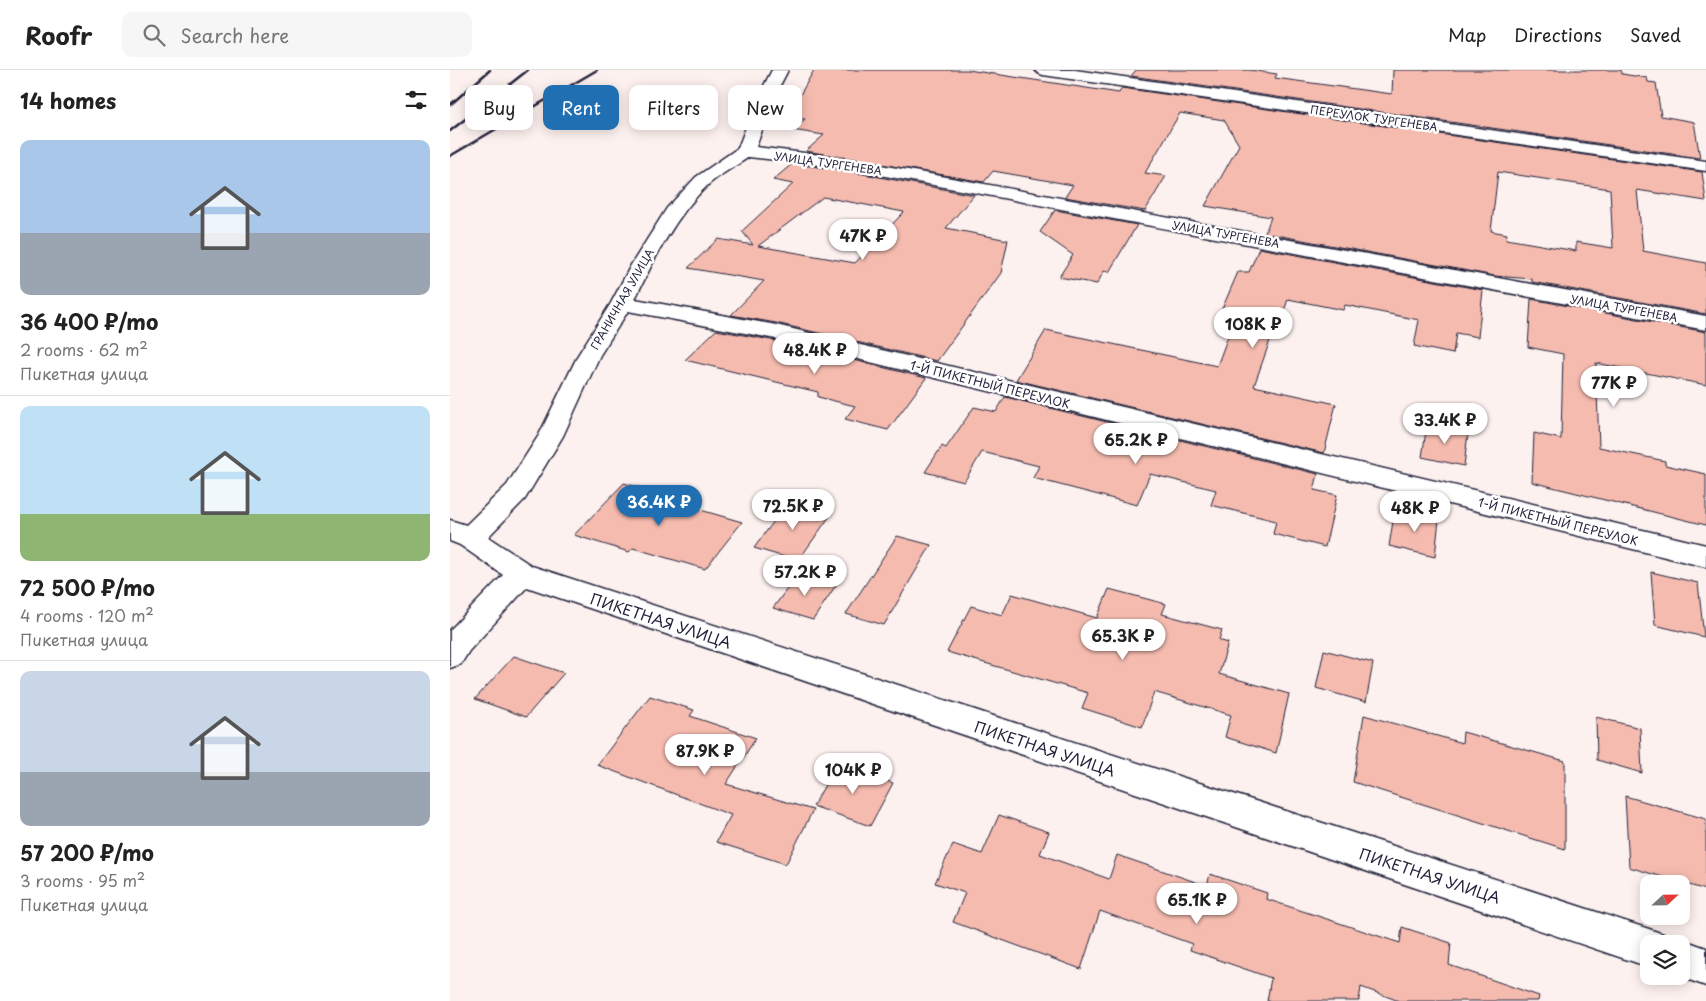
<!DOCTYPE html>
<meta charset="utf-8">
<style>
:root{--surface:#fff;--page:#f6f6f6;--text:#222;--muted:#767676;--line:#e0e0e0;--accent:#1f6fb2}
body{margin:0;font-family:"Playpen Sans",sans-serif;background:var(--page);color:var(--text);height:100vh;display:flex;flex-direction:column;font-size:19px;white-space:nowrap}
*{box-sizing:border-box;margin:0}
p{font-size:16px;color:var(--muted)}
.icon{flex:none;width:28px;height:28px;fill:none;stroke:currentColor;stroke-width:2;stroke-linecap:round;stroke-linejoin:round}
.map{position:relative;flex:1;overflow:hidden}
.panel{display:flex;flex-direction:column;background:var(--surface);width:450px}
.panel>*{flex:none}
.banner{position:absolute;left:15px;top:15px;width:475px;height:45px;display:flex;gap:10px}
.needle{width:32px;rotate:68deg}
.buttons{position:absolute;left:1190px;top:805px;display:grid;gap:10px}
.buttons a{display:grid;place-items:center;width:50px;height:50px;border-radius:10px;background:var(--surface);box-shadow:0 2px 12px #0003;font-size:25px}
.price{position:absolute;translate:-50% -42px;padding:0 11px;border-radius:18px;background:#fff;color:#222;font-size:16px;line-height:32px;filter:drop-shadow(0 1px 2px #0008)}
.price::after{content:'';position:absolute;left:50%;top:30px;width:15px;height:11px;margin-left:-8px;background:inherit;clip-path:polygon(0 0,100% 0,50% 100%)}
.price.current{background:var(--accent);color:#fff}
ul{padding:0;list-style:none}
li{display:grid;align-content:center;gap:10px;height:265px;padding:0 20px}
li+li{border-top:1px solid var(--line)}
li span{display:grid;place-items:center;height:155px;border-radius:10px;color:#555}
li>.icon{margin-inline-start:auto}
span .icon{width:90px;height:90px;fill:#fffc;stroke-width:1}
li b{font-size:21px}
h2{display:flex;justify-content:space-between;align-items:center;height:60px;padding:0 20px;font-size:21px}
.pill{padding:0 18px;border-radius:10px;background:var(--surface);box-shadow:0 2px 12px #0003;font-size:18px;line-height:45px}
.pill.current{background:var(--accent);color:#fff}
header{display:flex;align-items:center;gap:30px;box-sizing:border-box;height:70px;padding:0 25px;background:var(--surface);border-bottom:1px solid var(--line)}
header strong{font-size:24px}
nav{display:flex;gap:28px;margin-inline-start:auto;font-size:18px}
.search{width:350px;height:45px;background:var(--page);display:flex;align-items:center;gap:12px;box-sizing:border-box;padding:0 18px;border-radius:10px;color:var(--muted);font-size:19px}
main{display:flex;flex:1;min-height:0}
.map>svg:first-child{display:block}
</style>
<header>
<strong>Roofr</strong>
<div class="search"><svg class="icon" aria-label="search" viewBox="0 0 24 24"><circle cx="10" cy="10" r="6"/><path d="M15 15l6 6"/></svg>Search here</div>
<nav><a>Map</a><a>Directions</a><a>Saved</a></nav>
</header>
<main>
<section class="panel">
<h2>14 homes<svg class="icon" aria-label="filters" viewBox="0 0 24 24"><path d="M4 7h16M4 17h16"/><circle cx="9" cy="7" r="2"/><circle cx="15" cy="17" r="2"/></svg></h2>
<ul>
<li><span style="background:linear-gradient(#a9c7e8 60%,#9aa5b1 0)"><svg class="icon" aria-label="home" viewBox="0 0 24 24"><path d="M3 11l9-7 9 7M6 9v11h12V9"/></svg></span><div><b>36 400 ₽/mo</b><p>2 rooms · 62 m²</p><p>Пикетная улица</p></div></li>
<li><span style="background:linear-gradient(#bfe0f5 70%,#8fb573 0)"><svg class="icon" aria-label="home" viewBox="0 0 24 24"><path d="M3 11l9-7 9 7M6 9v11h12V9"/></svg></span><div><b>72 500 ₽/mo</b><p>4 rooms · 120 m²</p><p>Пикетная улица</p></div></li>
<li><span style="background:linear-gradient(#c9d6e8 65%,#9aa5b1 0)"><svg class="icon" aria-label="home" viewBox="0 0 24 24"><path d="M3 11l9-7 9 7M6 9v11h12V9"/></svg></span><div><b>57 200 ₽/mo</b><p>3 rooms · 95 m²</p><p>Пикетная улица</p></div></li>
</ul>
</section>
<div class="map">
<svg width="1256" height="931" viewBox="0 0 1256 931">
<rect width="100%" height="100%" fill="#fdf1ef"/>
<filter id="ink" filterUnits="userSpaceOnUse"><feTurbulence type="fractalNoise" baseFrequency=".02" numOctaves="2"/><feDisplacementMap in="SourceGraphic" scale="10" xChannelSelector="R" yChannelSelector="G"/><feConvolveMatrix kernelMatrix="1 2 1 2 8 2 1 2 1" color-interpolation-filters="sRGB"/></filter>
<g filter="url(#ink)">
<g fill="#f5bbaf" stroke="#22223b" fill-rule="evenodd">
<path d="M364 0H518L669 23 672 18 1252 102 1256 131 1187 120 1193 181 1256 193V244L1082 212V209L1045 206 815 163 821 147 755 136 789 75 774 50 730 43 695 103 716 106 695 141 615 127 623 115 543 101 534 112 356 81 374 65 342 60 355 49 337 48ZM1048 102 1160 119 1163 178 1126 172V181L1056 169 1057 164 1041 161Z"/>
<path d="M686 0H799L827 4 825 8 942 24 943 0H1171L1172 4 1197 8 1198 12 1206 13 1211 46 1244 52 1250 88 681 6Z"/>
<path d="M342 94 387 99 524 125 496 158 558 170 551 203 487 291 326 253 281 245 314 211 238 198 268 169 303 175 292 161 343 114 323 110ZM373 127 454 142 405 193 308 176Z"/>
<path d="M605 140 687 155 659 202 654 201 647 214 609 207 623 185 590 162Z"/>
<path d="M809 178 1033 220 1028 267 1006 263 1003 284 964 276 969 250 895 235 893 240 838 229 827 263 823 262 804 316 886 334 874 383 566 310 596 260 767 296 787 242 772 239 788 202H799Z"/>
<path d="M1081 229 1256 262V315L1146 293 1149 377 1215 391V395L1256 404V455L1082 412 1084 363 1111 369 1113 284 1078 277Z"/>
<path d="M266 260 326 271 476 308 438 360 395 349 405 336 368 327V322L235 290Z"/>
<path d="M555 327 868 404 864 420 887 425 875 477 823 464 826 451 761 435 766 420 700 404 687 435 583 408 589 396 532 382 514 412 475 402 492 376 496 378 524 337 546 342Z"/>
<path d="M977 354 1018 363 1014 396 972 387Z"/>
<path d="M174 413 213 424 209 428 292 452 255 499 183 478 179 482 124 465Z"/>
<path d="M339 431 382 443 348 491 304 478Z"/>
<path d="M945 439 989 449 985 487 939 476Z"/>
<path d="M447 466 481 475 434 555 396 544Z"/>
<path d="M1201 502 1248 513 1254 567 1205 555Z"/>
<path d="M348 504 386 515 363 550 323 538Z"/>
<path d="M659 519 716 534 712 544 772 560 769 570 778 573 769 604 839 624 826 683 775 667 781 645 704 622 692 657 632 638 638 623 497 582 521 536 552 545 562 524 647 548Z"/>
<path d="M874 580 923 593 916 632 866 618Z"/>
<path d="M64 586 114 603 76 647 25 629Z"/>
<path d="M200 626 244 640 240 646 306 668 276 714 363 740 336 794 266 772 281 745 147 695Z"/>
<path d="M914 645 1012 673 1013 662 1115 691V779L903 712Z"/>
<path d="M1146 647 1190 658 1192 703 1147 690Z"/>
<path d="M387 694 443 713 420 756 363 736Z"/>
<path d="M1175 726 1256 749V820L1179 797Z"/>
<path d="M549 745 599 762 590 784 659 809 667 785 757 816 760 804 817 823 816 829 950 873 952 857 1001 873 999 895 1089 926 1088 931H949L911 917 909 931H817L821 908 740 880 742 874 650 841 631 899 503 852 515 823 485 813 503 774 532 784Z"/>
</g>
<g fill="none" stroke-linecap="round" stroke-linejoin="round">
<defs>
<g id="minor">
<path d="M322 0H338L323 29 306 77 387 87 1256 246V260L387 97 299 87C286 96 270 104 258 115 225 146 204 189 185 229L326 255 1256 475V497L326 269 178 241 150 285 113 366 75 429 38 467 82 496 1199 859 1213 864 1216 874H1199V897L77 517 19 581 11 594 0 598V560L53 505 10 475 0 471V450L16 455 57 415 89 365 128 285 161 233 181 195 217 138 246 107 288 78 307 29Z"/>
<path d="M585 0H625L1256 91V101L593 5 588 3Z"/>
<path d="M1231 869 1256 878V916L1228 906H1231V874H1219Z"/>
</g>
</defs>
<use href="#minor" stroke="#22223b" stroke-width="3"/>
<use href="#minor" fill="#fff" fill-rule="evenodd"/>
<g stroke="#22223b" stroke-width="2.5">
<path d="M0 35 40 0"/>
<path d="M0 61 78 0"/>
<path d="M0 86 147 0"/>
</g>
</g>
</g>
<g text-anchor="middle" dominant-baseline="central" stroke-width="5" stroke-linejoin="round" paint-order="stroke">
<g font-size="11" fill="#22223b" stroke="#fff">
<text transform="translate(924 48) rotate(8)">ПЕРЕУЛОК ТУРГЕНЕВА</text>
<text transform="translate(378 93) rotate(8)">УЛИЦА ТУРГЕНЕВА</text>
<text transform="translate(776 164) rotate(10)">УЛИЦА ТУРГЕНЕВА</text>
<text transform="translate(172 229) rotate(-60)">ГРАНИЧНАЯ УЛИЦА</text>
<text transform="translate(1174 238) rotate(10)">УЛИЦА ТУРГЕНЕВА</text>
</g>
<g font-size="12" fill="#22223b" stroke="#fff">
<text transform="translate(540 314) rotate(14)">1-Й ПИКЕТНЫЙ ПЕРЕУЛОК</text>
<text transform="translate(1108 451) rotate(14)">1-Й ПИКЕТНЫЙ ПЕРЕУЛОК</text>
</g>
<g font-size="15" fill="#22223b" stroke="#fff">
<text transform="translate(211 550) rotate(18)">ПИКЕТНАЯ УЛИЦА</text>
<text transform="translate(595 678) rotate(18)">ПИКЕТНАЯ УЛИЦА</text>
<text transform="translate(980 805) rotate(18)">ПИКЕТНАЯ УЛИЦА</text>
</g>
</g>
</svg>
<div class="buttons">
<a><svg class="needle" viewBox="-14 -14 28 28"><path d="M0-13l5 13h-10z" fill="#e53935"/><path d="M0 13l5-13h-10z" fill="#767676"/></svg></a>
<a><svg class="icon" aria-label="layers" viewBox="0 0 24 24"><path d="M12 4l9 5-9 5-9-5zM3 14l9 5 9-5"/></svg></a>
</div>
<b class="price" style="left:413px;top:191px">47K ₽</b>
<b class="price" style="left:803px;top:279px">108K ₽</b>
<b class="price" style="left:365px;top:305px">48.4K ₽</b>
<b class="price" style="left:1164px;top:338px">77K ₽</b>
<b class="price" style="left:995px;top:375px">33.4K ₽</b>
<b class="price" style="left:686px;top:395px">65.2K ₽</b>
<b class="price current" style="left:209px;top:457px">36.4K ₽</b>
<b class="price" style="left:343px;top:461px">72.5K ₽</b>
<b class="price" style="left:965px;top:463px">48K ₽</b>
<b class="price" style="left:355px;top:527px">57.2K ₽</b>
<b class="price" style="left:673px;top:591px">65.3K ₽</b>
<b class="price" style="left:255px;top:706px">87.9K ₽</b>
<b class="price" style="left:403px;top:725px">104K ₽</b>
<b class="price" style="left:747px;top:855px">65.1K ₽</b>
<div class="banner">
<a class="pill">Buy</a>
<a class="pill current">Rent</a>
<a class="pill">Filters</a>
<a class="pill">New</a>
</div>
</div>
</main>
